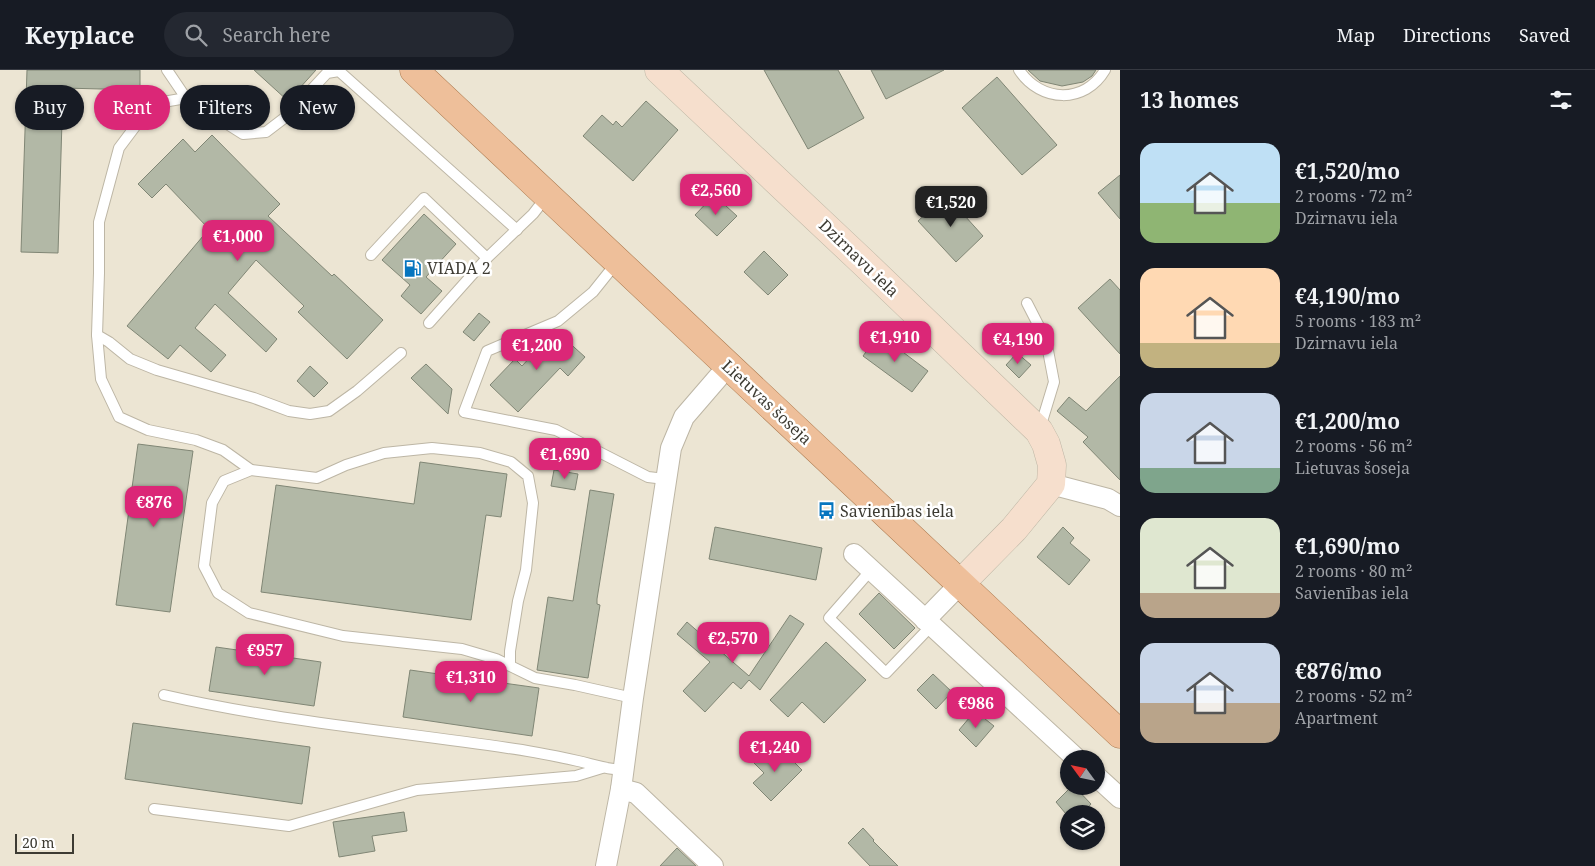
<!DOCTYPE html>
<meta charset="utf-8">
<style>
:root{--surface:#171b24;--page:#242831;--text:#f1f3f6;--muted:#9ea1a6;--line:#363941;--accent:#db2777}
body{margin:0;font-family:"Noto Serif",serif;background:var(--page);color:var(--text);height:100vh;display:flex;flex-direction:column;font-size:19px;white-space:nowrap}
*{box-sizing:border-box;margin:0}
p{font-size:16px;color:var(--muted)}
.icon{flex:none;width:28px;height:28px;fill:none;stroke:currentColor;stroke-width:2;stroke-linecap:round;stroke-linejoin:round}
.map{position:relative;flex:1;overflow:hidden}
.panel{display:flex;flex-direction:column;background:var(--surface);width:475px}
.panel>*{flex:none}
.banner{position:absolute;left:15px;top:15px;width:475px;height:45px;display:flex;gap:10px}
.needle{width:32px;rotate:303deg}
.fabs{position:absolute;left:1060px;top:680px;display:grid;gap:10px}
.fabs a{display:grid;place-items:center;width:45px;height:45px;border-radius:50%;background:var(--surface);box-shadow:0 1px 4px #0004;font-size:25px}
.scale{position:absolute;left:15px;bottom:12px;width:59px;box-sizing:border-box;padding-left:5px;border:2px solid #3d3b33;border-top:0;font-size:14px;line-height:18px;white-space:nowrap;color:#3d3b33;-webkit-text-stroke:4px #fff;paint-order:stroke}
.price{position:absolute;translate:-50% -42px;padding:0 11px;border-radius:10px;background:var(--accent);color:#fff;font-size:16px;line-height:32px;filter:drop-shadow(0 1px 2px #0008)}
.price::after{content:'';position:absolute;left:50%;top:30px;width:15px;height:11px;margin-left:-8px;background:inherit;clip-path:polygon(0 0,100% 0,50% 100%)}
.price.on{background:#222;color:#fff}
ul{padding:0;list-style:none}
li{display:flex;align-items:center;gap:15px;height:125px;padding:0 20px}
li span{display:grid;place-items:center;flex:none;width:140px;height:100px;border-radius:15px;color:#555}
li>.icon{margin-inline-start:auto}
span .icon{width:60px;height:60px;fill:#fffc;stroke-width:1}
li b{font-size:21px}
h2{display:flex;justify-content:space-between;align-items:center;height:60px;padding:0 20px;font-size:21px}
.tag{padding:0 18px;border-radius:22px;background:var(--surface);box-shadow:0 1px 4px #0004;font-size:18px;line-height:45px}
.tag.on{background:var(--accent);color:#fff}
header{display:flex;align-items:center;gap:30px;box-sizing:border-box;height:70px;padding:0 25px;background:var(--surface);border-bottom:1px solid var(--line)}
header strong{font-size:24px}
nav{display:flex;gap:28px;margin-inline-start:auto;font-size:18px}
.search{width:350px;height:45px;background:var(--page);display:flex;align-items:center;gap:12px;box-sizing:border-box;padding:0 18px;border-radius:28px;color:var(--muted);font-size:19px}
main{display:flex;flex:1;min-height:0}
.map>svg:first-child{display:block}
</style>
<header>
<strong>Keyplace</strong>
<div class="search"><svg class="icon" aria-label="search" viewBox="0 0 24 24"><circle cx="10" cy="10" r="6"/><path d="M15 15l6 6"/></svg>Search here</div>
<nav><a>Map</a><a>Directions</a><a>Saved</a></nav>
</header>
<main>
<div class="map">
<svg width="1120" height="796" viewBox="0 0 1120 796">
<rect width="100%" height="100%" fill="#ece5d3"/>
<g fill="#b2b8a6" stroke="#808675">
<path d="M27 0H140V20L63 18 58 183 21 182Z"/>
<path d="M254 0H316L288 31Z"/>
<path d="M764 0H838L864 48 808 79Z"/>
<path d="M871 0H944L886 29Z"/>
<path d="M1028 0H1096L1092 6 1083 12 1062 16 1040 11Z"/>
<path d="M997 7 1057 75 1022 105 962 38Z"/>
<path d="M646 31 678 60 633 111 583 66 602 45 613 55 616 51 622 57Z"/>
<path d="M212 65 280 134 268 146 332 206 334 204 383 250 347 289 298 242 304 236 256 190 228 223 277 269 266 282 215 234 195 258 226 285 211 302 180 275 168 289 127 256 209 159 166 114 152 128 138 114 183 69 195 82Z"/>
<path d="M1120 105V149L1098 123Z"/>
<path d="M714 125 737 146 717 166 695 145Z"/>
<path d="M946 125 983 166 956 192 918 151Z"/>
<path d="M424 144 456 174 426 207 442 221 421 244 401 226 410 215 382 190Z"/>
<path d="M764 181 788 205 768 225 744 202Z"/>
<path d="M1110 209 1120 220V284L1078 238Z"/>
<path d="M479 243 490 252 474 271 463 262Z"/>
<path d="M555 260 585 287 568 306 560 298 518 342 490 315 515 289 522 296Z"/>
<path d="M879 264 928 301 912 322 863 286Z"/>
<path d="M1017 283 1031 295 1019 308 1006 295Z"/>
<path d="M426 294 452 319 448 344 411 308Z"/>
<path d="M310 296 328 313 314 327 297 311Z"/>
<path d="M1120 306V410L1083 372 1088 367 1057 341 1069 327 1086 341Z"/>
<path d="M138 374 193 381 170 542 116 535Z"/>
<path d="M420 392 507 404 501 447 486 445 471 550 261 522 276 415 414 434Z"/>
<path d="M554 400 578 404 575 420 551 416Z"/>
<path d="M590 420 614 424 597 529V534L600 535 588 608 537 600 548 527 573 531Z"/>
<path d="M715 457 822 478 816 510 709 489Z"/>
<path d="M1063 457 1074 468 1070 473 1090 490 1069 515 1037 487Z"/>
<path d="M879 523 915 558 894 579 859 544Z"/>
<path d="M790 545 804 554 760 620 749 610 741 619 733 612 705 642 683 621 710 592 677 564 687 552 749 606Z"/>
<path d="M826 572 866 610 824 653 802 632 788 647 770 630Z"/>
<path d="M216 577 321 592 314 636 209 621Z"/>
<path d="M410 600 539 618 532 666 403 647Z"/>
<path d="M933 604 952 622 936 639 917 620Z"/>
<path d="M975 641 994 656 976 677 959 660Z"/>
<path d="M133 653 310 677 302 734 125 709Z"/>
<path d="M768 677 778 687 784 682 802 700 771 731 753 713 764 703 753 692Z"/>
<path d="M1072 716H1074L1091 734 1082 744H1066L1056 732Z"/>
<path d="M404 742 407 761 372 766 375 781 339 787 333 752Z"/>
<path d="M863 758 874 770 873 771 898 796H870L848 773Z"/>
<path d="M677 778 696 796H660Z"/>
</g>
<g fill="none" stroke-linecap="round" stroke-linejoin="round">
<defs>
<g id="lane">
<path d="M167 0 186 28"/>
<path d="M1019 0C1041 33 1085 34 1105 0"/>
<path d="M371 185 424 128 487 188"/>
<path d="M617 192 593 222 558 251 487 281 464 342 556 360 648 407 665 409"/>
<path d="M1027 233 1046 270 1054 312 1040 358"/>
<path d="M429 253 487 188 533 144 547 126"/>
<path d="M97 265 109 272 130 289 157 300 254 328 289 341 310 344 329 341 357 321 401 283"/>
<path d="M251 400 223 380 196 370 148 360 119 347 101 309 97 265 99 203V152L119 78 152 34 186 28 243 64 266 62 287 46 327 3 339 1 517 160"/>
<path d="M871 500 829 548 886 603 932 555"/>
<path d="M510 596V581L518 531 526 500 533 433 528 406 511 392 480 383 432 378 384 383 346 395 317 408 251 400 224 411 212 433 204 496 218 523 249 543 343 566 462 579 496 589 535 608 575 615 633 628"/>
<path d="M164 625C277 651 393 661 508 678 531 681 555 686 578 691 595 695 605 699 623 700"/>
<path d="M154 739 289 756 417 720 576 706 602 698"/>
</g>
<g id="street">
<path d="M1051 414 1108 429 1120 436"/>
<path d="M854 484 1077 689"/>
<path d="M925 550 960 514"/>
<path d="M1096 706 1120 728"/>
<path d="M621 719 636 723 713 796"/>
<path d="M606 796 621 719 633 628 671 378 684 347 728 296"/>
</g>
<path id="secondary" d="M659 0 864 193 1039 361 1046 374 1052 395 1051 414 1014 459 960 514"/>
<path id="primary" d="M414 0 1120 664"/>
</defs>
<use href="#lane" stroke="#bdb6a5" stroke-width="12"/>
<use href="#street" stroke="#bdb6a5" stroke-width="22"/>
<use href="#secondary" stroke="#bdb6a5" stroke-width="29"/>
<use href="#primary" stroke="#a8754a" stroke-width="29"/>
<use href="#lane" stroke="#fff" stroke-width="10"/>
<use href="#street" stroke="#fff" stroke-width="20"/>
<use href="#secondary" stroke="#f6dfcd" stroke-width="28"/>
<use href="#primary" stroke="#eebf9a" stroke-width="28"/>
</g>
<defs>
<symbol id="fuel-bare" viewBox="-9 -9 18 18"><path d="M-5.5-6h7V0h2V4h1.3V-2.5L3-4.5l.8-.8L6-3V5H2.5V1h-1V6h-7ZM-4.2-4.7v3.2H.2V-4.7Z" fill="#0575bf" stroke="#fff" stroke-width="2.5" paint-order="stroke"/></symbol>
<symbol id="bus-bare" viewBox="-9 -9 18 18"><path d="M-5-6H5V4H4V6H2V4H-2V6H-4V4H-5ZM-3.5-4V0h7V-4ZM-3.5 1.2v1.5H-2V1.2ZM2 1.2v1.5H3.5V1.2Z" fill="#0575bf" stroke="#fff" stroke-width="2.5" paint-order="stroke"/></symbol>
</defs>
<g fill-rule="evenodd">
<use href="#fuel-bare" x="400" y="186" width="25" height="25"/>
<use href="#bus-bare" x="814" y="428" width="25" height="25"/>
</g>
<g text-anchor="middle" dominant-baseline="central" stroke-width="5" stroke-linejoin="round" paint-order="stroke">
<g font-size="16" fill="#3d3b33" stroke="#fff">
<text transform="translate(859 188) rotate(44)">Dzirnavu iela</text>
<text transform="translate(767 332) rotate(43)">Lietuvas šoseja</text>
</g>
<g font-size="16" fill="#3d3b33" stroke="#fff" text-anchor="start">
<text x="427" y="198">VIADA 2</text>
<text x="840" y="441">Savienības iela</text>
</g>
</g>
</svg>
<div class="fabs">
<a><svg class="needle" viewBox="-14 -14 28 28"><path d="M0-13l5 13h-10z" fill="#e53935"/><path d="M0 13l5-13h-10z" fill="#9ea1a6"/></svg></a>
<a><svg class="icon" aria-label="layers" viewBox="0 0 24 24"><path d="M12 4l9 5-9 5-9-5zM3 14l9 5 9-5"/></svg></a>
</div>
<div class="scale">20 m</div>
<b class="price" style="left:716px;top:146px">€2,560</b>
<b class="price on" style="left:951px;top:158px">€1,520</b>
<b class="price" style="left:238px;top:192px">€1,000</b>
<b class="price" style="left:895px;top:293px">€1,910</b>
<b class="price" style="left:1018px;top:295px">€4,190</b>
<b class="price" style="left:537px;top:301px">€1,200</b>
<b class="price" style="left:565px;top:410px">€1,690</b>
<b class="price" style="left:154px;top:458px">€876</b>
<b class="price" style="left:733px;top:594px">€2,570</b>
<b class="price" style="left:265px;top:606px">€957</b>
<b class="price" style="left:471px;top:633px">€1,310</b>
<b class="price" style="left:976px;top:659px">€986</b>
<b class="price" style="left:775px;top:703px">€1,240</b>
<div class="banner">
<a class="tag">Buy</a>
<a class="tag on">Rent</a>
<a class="tag">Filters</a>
<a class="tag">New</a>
</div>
</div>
<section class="panel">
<h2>13 homes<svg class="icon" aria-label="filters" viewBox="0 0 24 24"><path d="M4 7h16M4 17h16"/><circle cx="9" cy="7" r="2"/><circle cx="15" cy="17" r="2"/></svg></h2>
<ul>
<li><span style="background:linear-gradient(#bfe0f5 60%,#8fb573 0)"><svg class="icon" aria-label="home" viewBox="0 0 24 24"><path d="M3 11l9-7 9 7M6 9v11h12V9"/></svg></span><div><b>€1,520/mo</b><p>2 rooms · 72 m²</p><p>Dzirnavu iela</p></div></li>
<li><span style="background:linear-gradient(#ffd9b3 75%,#c2b280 0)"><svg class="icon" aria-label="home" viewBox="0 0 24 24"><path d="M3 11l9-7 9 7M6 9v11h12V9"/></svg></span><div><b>€4,190/mo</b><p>5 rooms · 183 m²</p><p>Dzirnavu iela</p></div></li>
<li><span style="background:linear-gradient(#c9d6e8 75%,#7fa58c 0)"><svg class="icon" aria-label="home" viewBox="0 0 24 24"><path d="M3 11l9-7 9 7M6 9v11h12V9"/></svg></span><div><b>€1,200/mo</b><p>2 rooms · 56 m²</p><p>Lietuvas šoseja</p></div></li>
<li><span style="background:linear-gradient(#dfe7d0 75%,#b9a48a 0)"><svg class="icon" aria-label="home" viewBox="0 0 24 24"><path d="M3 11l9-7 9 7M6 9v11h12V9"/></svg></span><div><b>€1,690/mo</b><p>2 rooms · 80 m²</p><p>Savienības iela</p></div></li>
<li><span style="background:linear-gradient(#c9d6e8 60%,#b9a48a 0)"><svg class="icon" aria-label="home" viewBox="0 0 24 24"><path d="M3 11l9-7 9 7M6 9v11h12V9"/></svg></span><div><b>€876/mo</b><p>2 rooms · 52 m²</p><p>Apartment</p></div></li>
</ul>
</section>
</main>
